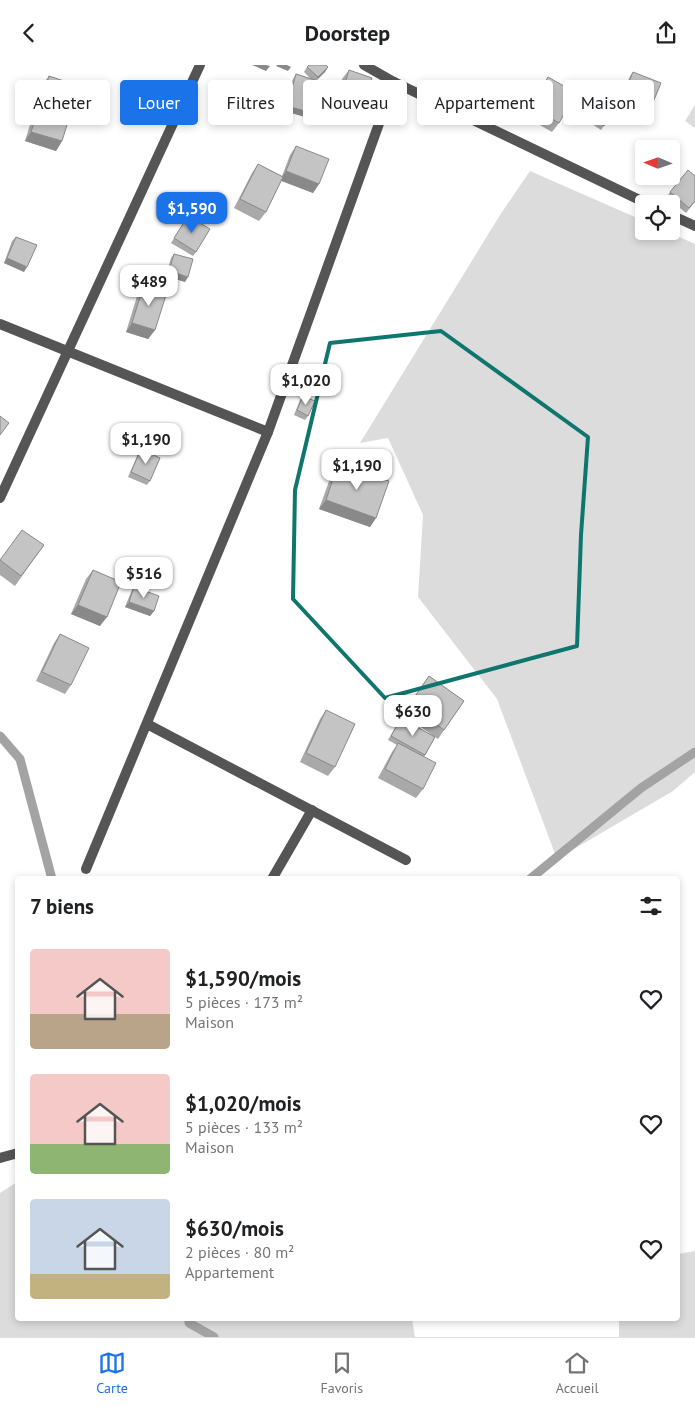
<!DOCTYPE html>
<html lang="fr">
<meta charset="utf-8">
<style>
:root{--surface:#fff;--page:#f6f6f6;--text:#202124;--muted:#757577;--line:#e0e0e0;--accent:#1a73e8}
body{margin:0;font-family:"PT Sans",sans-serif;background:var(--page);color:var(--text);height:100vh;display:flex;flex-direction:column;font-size:19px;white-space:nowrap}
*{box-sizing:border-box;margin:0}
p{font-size:16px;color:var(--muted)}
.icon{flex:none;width:28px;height:28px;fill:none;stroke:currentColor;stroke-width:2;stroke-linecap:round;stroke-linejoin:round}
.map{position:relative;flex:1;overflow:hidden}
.drawer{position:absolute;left:15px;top:811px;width:665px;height:445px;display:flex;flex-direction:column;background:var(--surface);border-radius:5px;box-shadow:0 2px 8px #0003}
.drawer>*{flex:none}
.top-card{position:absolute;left:15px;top:15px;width:665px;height:45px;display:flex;gap:10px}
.needle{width:32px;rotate:272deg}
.tools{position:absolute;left:635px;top:75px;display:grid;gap:10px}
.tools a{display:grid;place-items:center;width:45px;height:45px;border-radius:5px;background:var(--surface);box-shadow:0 2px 8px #0003;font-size:25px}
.price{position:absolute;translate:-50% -42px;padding:0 11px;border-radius:10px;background:#fff;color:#222;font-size:16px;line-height:32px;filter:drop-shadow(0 1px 2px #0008)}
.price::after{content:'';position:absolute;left:50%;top:30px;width:15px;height:11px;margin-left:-8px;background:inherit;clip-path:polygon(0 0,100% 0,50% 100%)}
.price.selected{background:var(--accent);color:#fff}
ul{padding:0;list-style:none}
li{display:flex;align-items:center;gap:15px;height:125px;padding:0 15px}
li span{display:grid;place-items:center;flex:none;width:140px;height:100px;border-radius:5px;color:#555}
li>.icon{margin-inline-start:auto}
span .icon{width:60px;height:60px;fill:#fffc;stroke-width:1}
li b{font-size:21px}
h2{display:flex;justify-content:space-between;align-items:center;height:60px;padding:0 15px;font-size:21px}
.tag{padding:0 18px;border-radius:5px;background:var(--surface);box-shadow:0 2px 8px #0003;font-size:18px;line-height:45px}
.tag.selected{background:var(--accent);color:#fff}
header{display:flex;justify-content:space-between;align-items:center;height:65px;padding:0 15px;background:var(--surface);font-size:22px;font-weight:700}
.tabs{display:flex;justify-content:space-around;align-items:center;height:70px;border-top:1px solid var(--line);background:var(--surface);font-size:14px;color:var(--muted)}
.tabs a{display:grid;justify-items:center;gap:2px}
.tabs .selected{color:var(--accent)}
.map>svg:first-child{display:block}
</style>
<header><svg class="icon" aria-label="back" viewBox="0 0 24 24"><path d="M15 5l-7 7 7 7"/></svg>Doorstep<svg class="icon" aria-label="share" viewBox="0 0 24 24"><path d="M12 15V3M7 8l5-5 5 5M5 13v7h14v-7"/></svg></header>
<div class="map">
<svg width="695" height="1272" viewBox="0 0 695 1272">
<rect width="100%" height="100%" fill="#fff"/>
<g fill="#dcdcdc">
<path d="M695 40V63L685 56Z"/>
<path d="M530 106 644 156V166H666L695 179V707L673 726 557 794 497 634 418 532 423 450 388 373 360 378 500 150Z"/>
<path d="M17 1117 18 1254H412L415 1272H0V1128Z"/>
<path d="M695 1186V1272H619V1254H678V1189Z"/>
</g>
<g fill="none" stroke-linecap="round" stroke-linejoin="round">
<g stroke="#a3a3a3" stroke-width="9">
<path d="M0 671 20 694 52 814"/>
<path d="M530 814 641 723 695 687"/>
<path d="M189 1254V1258L214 1272"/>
</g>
<path stroke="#555" stroke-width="10" d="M0 1093 18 1088"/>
<g stroke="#555" stroke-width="10">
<path d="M364 0 394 17 648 139"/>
<path d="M671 150 695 161"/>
<path d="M0 259 268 367"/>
<path d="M0 433 200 0"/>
<path d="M147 659 406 795"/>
<path d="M86 804 268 367 394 17"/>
<path d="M272 814 312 745"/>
</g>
</g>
<g fill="#a9a9a9">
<path d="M307 2H328L325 7 316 15 309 53 284 46 293 14 296 9 311 14 304 7Z"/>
<path d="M349 5 355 58 331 51 342 14Z"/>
<path d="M633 7 651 42 647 47 620 36 630 11Z"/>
<path d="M49 11 62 76 56 86 25 76 42 20Z"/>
<path d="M548 12 559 58 552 67 524 51 542 21Z"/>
<path d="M592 20 619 38 601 65 575 48Z"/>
<path d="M296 81 319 119 313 128 281 116 266 147 259 156 234 143 252 108 258 99 282 111 290 90Z"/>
<path d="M695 111V137L686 148 667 132 670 127Z"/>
<path d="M188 151 196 187 193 191 171 178Z"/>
<path d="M16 172 24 207 4 198 12 176Z"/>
<path d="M174 189 185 217 166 211 171 193Z"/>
<path d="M144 219 155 265 148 274 126 267 138 228Z"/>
<path d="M303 331 308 351 305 355 294 350 300 335Z"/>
<path d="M141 384 150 416 147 420 128 412 138 389Z"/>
<path d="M338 399 376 453 370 462 319 444 332 408Z"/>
<path d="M44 480 15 521 0 510V495Z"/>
<path d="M93 505 100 561 71 549 86 514Z"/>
<path d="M134 522 154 546 150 551 125 542 131 527Z"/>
<path d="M60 569 71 620 65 629 36 616 54 578Z"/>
<path d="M429 611 464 636 438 674 435 672 424 692 423 724 416 733 378 713 392 687 397 680 388 675 401 653 435 672 402 649Z"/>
<path d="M326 645 335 702 328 711 300 697 320 654Z"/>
</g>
<g fill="#898989">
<path d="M252 0H266L270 1 266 6Z"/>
<path d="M277 0H287L291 2 288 6 276 1Z"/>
<path d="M328 2 325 7 315 17 318 12Z"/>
<path d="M623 31 651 42 647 47 620 36Z"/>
<path d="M287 41 312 48 309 53 284 46Z"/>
<path d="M338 41 361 48 355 58 331 51Z"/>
<path d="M31 67 62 76 56 86 25 76Z"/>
<path d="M286 106 319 119 313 128 280 115Z"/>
<path d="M7 193 27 202 24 207 4 198Z"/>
<path d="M169 206 188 212 185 217 166 211Z"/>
<path d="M132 258 155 265 148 274 126 267Z"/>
<path d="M326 435 376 453 370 462 319 444Z"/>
<path d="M129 537 154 546 150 551 125 542Z"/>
<path d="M78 540 107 552 100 561 71 549Z"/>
</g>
<g fill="#c4c4c4" stroke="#898989">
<path d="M309 0H326L328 2 318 12 307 2Z"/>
<path d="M349 5 372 13 361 48 338 41Z"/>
<path d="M633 7 661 18 651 42 623 31Z"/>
<path d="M296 9 321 17 312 48 287 41Z"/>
<path d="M49 11 79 21 62 76 31 67Z"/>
<path d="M548 12 576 28 559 58 531 42Z"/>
<path d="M592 20 619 38 604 61 578 43Z"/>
<path d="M296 81 329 94 319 119 286 106Z"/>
<path d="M258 99 283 112 266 147 240 134Z"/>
<path d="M688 105 695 111V136L689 143 670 127Z"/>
<path d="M188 151 210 164 196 187 174 173Z"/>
<path d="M16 172 37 180 27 202 7 193Z"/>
<path d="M174 189 193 194 188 212 169 206Z"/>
<path d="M144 219 167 227 155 265 132 258Z"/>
<path d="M303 331 315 336 308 351 297 345Z"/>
<path d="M0 351 9 358 0 370Z"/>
<path d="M141 384 160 393 150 416 131 407Z"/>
<path d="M338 399 389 416 376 453 326 435Z"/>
<path d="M22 465 44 480 21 511 0 495Z"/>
<path d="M93 505 121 517 107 552 78 540Z"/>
<path d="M134 522 159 531 154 546 129 537Z"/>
<path d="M60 569 89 583 71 620 42 607Z"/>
<path d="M429 611 464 636 444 665 409 640Z"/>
<path d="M326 645 355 659 335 702 306 688Z"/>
<path d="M401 653 435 672 425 690 391 671Z"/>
<path d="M398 678 436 698 423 724 385 704Z"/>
</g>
<path fill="none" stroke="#0f766e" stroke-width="4" stroke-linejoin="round" d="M441 266 588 372 581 470 577 581 385 633 293 534 295 425 330 278Z"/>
</svg>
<div class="tools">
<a><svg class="needle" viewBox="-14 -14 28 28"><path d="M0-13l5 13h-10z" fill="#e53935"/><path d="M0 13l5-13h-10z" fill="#757577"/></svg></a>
<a><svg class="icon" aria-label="locate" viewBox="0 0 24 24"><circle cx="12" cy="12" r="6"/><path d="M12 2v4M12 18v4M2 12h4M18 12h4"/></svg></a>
</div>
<b class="price selected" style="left:192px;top:169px">$1,590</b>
<b class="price" style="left:149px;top:242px">$489</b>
<b class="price" style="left:306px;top:341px">$1,020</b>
<b class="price" style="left:146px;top:400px">$1,190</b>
<b class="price" style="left:357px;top:426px">$1,190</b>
<b class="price" style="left:144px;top:534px">$516</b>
<b class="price" style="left:413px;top:672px">$630</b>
<div class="top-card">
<a class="tag">Acheter</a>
<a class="tag selected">Louer</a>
<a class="tag">Filtres</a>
<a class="tag">Nouveau</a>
<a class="tag">Appartement</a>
<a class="tag">Maison</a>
</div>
<section class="drawer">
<h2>7 biens<svg class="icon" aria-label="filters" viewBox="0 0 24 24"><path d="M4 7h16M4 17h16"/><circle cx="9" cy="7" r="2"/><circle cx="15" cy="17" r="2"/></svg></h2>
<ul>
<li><span style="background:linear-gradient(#f6c9c9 65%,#b9a48a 0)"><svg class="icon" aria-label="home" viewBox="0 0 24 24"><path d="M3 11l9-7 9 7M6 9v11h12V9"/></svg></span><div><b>$1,590/mois</b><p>5 pièces · 173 m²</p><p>Maison</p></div><svg class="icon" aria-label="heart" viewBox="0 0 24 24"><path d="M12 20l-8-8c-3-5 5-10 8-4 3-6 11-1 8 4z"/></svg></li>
<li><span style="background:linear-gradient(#f6c9c9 70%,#8fb573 0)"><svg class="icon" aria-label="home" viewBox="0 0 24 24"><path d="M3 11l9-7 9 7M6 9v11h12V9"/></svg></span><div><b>$1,020/mois</b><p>5 pièces · 133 m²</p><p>Maison</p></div><svg class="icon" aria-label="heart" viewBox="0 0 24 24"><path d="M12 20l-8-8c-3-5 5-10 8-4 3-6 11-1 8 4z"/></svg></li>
<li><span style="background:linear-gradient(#c9d6e8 75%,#c2b280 0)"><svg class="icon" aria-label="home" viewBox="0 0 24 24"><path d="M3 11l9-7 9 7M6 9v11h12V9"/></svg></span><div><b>$630/mois</b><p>2 pièces · 80 m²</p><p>Appartement</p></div><svg class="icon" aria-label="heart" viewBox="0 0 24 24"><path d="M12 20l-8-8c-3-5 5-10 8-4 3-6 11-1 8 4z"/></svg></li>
</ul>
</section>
</div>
<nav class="tabs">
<a class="selected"><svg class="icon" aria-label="map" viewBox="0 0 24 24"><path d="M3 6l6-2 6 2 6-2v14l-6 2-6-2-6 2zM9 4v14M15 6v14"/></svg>Carte</a>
<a><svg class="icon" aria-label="saved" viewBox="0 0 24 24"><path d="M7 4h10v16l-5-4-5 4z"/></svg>Favoris</a>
<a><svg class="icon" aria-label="home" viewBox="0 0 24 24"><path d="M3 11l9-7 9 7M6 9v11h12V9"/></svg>Accueil</a>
</nav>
